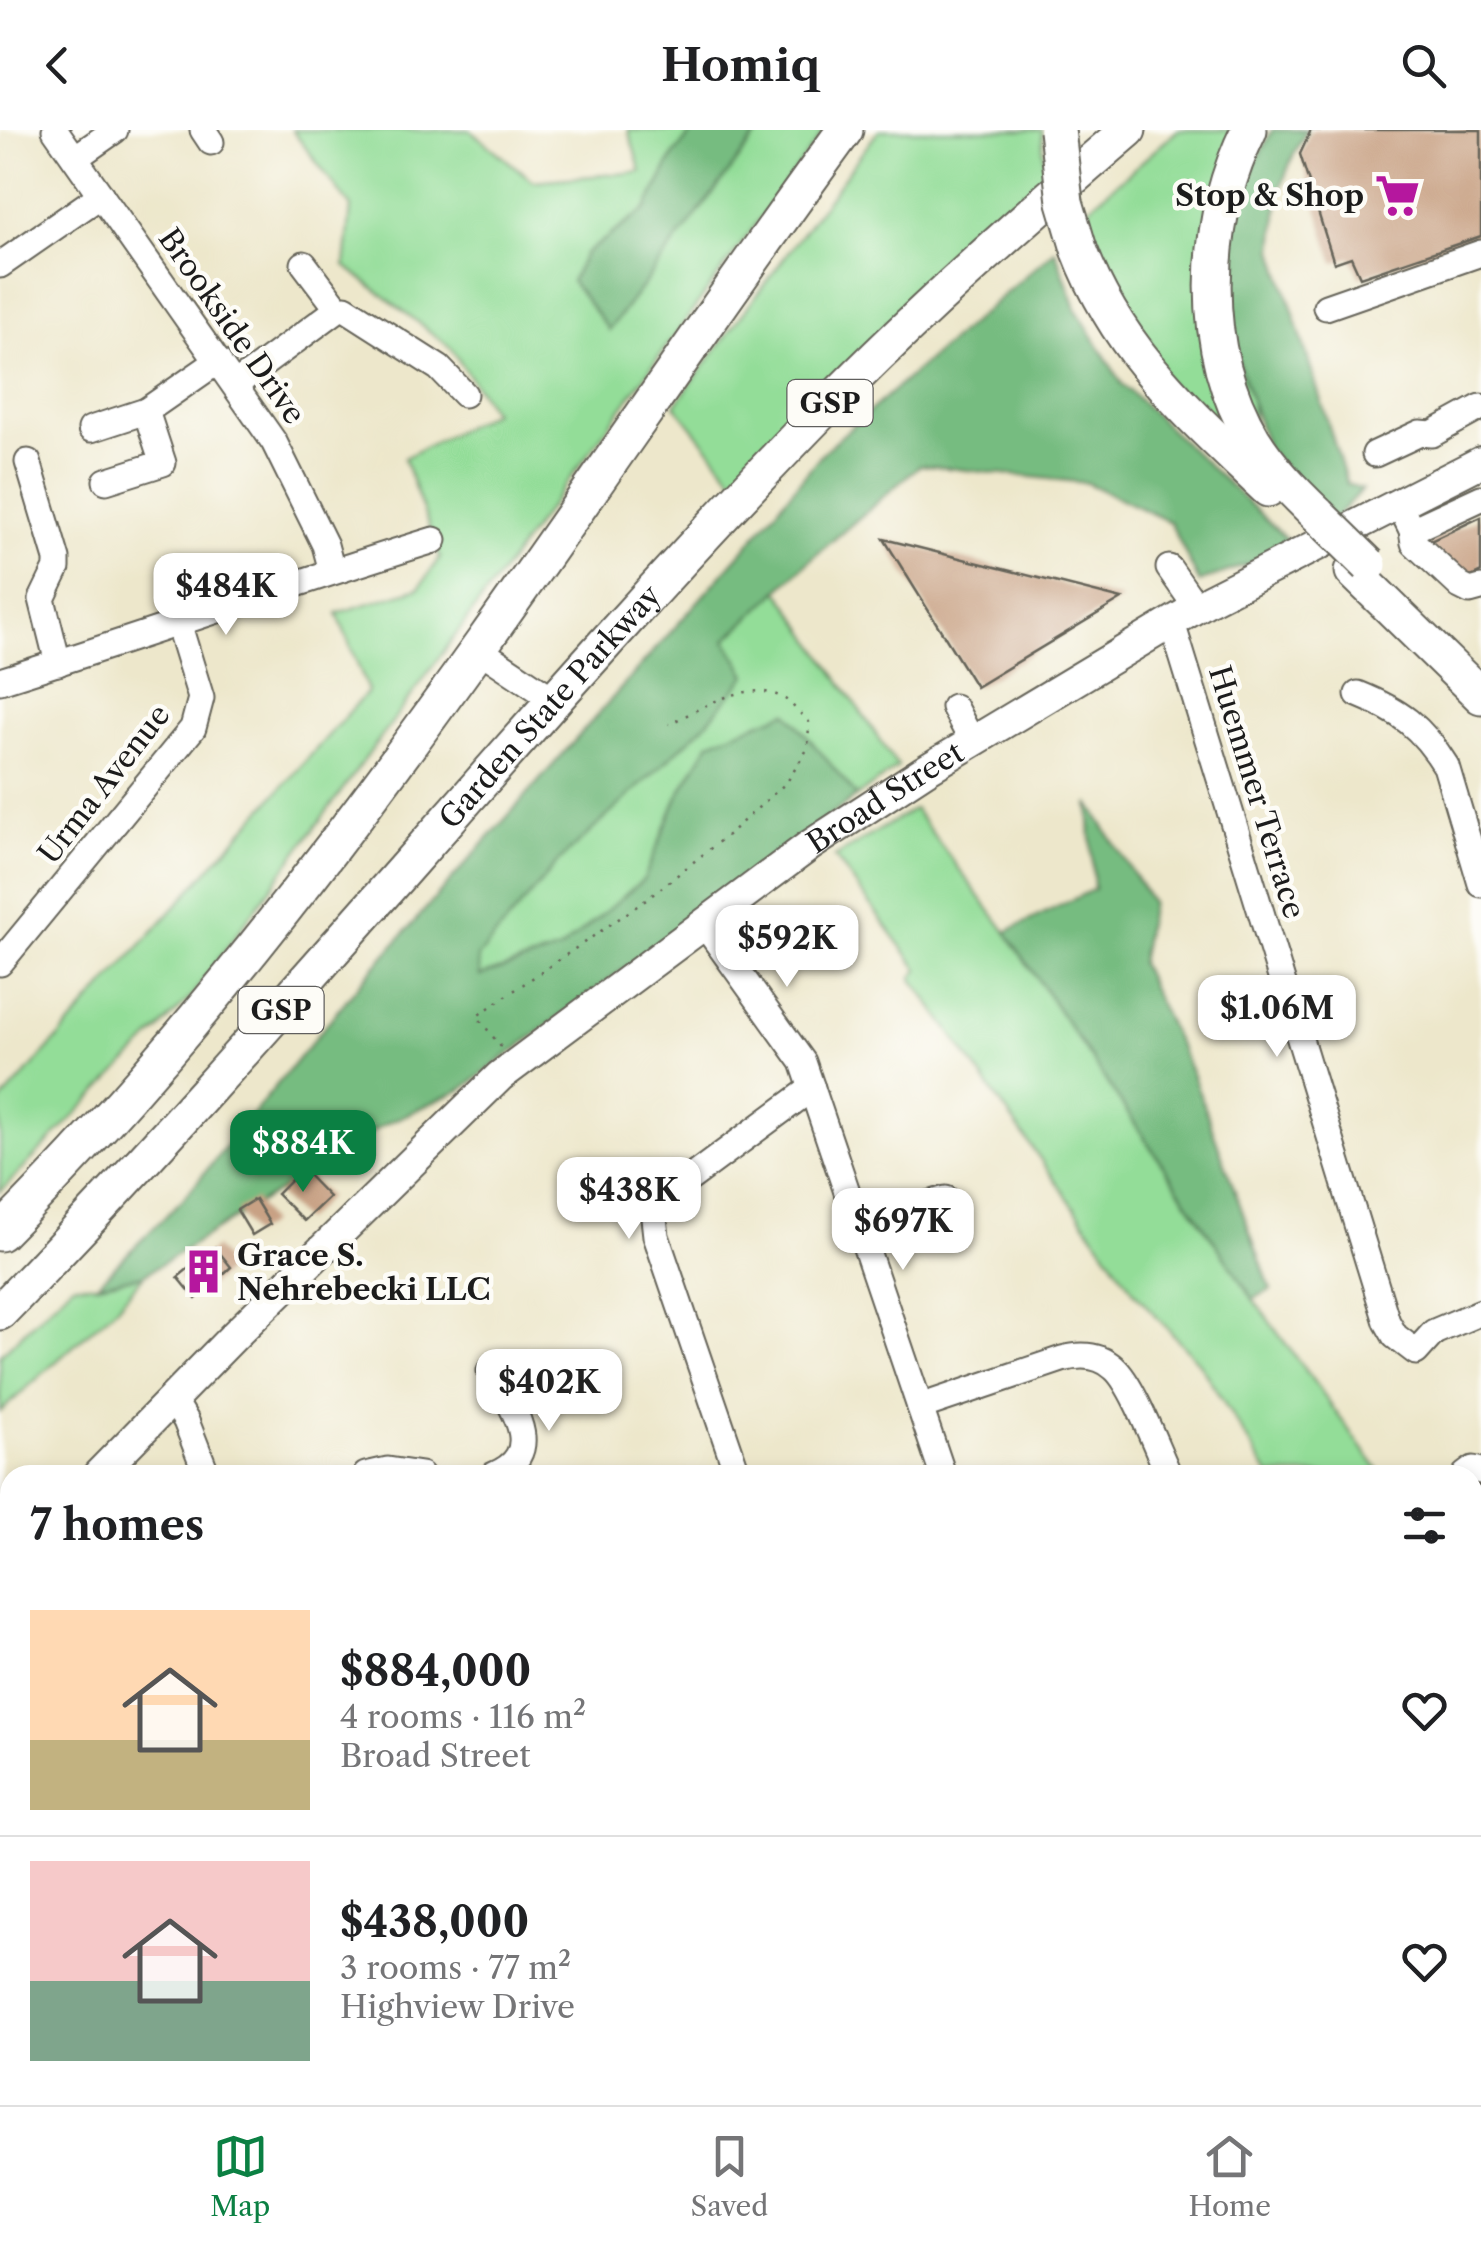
<!DOCTYPE html>
<meta charset="utf-8">
<style>
:root{--surface:#fff;--page:#f6f6f6;--text:#202124;--muted:#757577;--line:#e0e0e0;--accent:#0b8043}
body{margin:0;font-family:"Libre Caslon Text",serif;background:var(--page);color:var(--text);height:100vh;display:flex;flex-direction:column;font-size:38px;white-space:nowrap}
*{box-sizing:border-box;margin:0}
p{font-size:32px;color:var(--muted)}
.icon{flex:none;width:55px;height:55px;fill:none;stroke:currentColor;stroke-width:2;stroke-linecap:round;stroke-linejoin:round}
.map{position:relative;flex:1;overflow:hidden}
.drawer{position:absolute;left:0px;top:1335px;width:1482px;height:640px;display:flex;flex-direction:column;background:var(--surface);border-radius:30px 30px 0 0;box-shadow:0 5px 15px #0003}
.drawer>*{flex:none}
.price{position:absolute;translate:-50% -85px;padding:0 22px;border-radius:20px;background:#fff;color:#222;font-size:32px;line-height:65px;filter:drop-shadow(0 2px 5px #0008)}
.price::after{content:'';position:absolute;left:50%;top:60px;width:30px;height:22px;margin-left:-15px;background:inherit;clip-path:polygon(0 0,100% 0,50% 100%)}
.price.current{background:var(--accent);color:#fff}
ul{padding:0;list-style:none}
li{display:flex;align-items:center;gap:30px;height:250px;padding:0 30px}
li+li{border-top:2px solid var(--line)}
li span{display:grid;place-items:center;flex:none;width:280px;height:200px;border-radius:0px;color:#555}
li>.icon{margin-inline-start:auto}
span .icon{width:120px;height:120px;fill:#fffc;stroke-width:1}
li b{font-size:42px}
h2{display:flex;justify-content:space-between;align-items:center;height:120px;padding:0 30px;font-size:42px}
header{display:flex;justify-content:space-between;align-items:center;height:130px;padding:0 30px;background:var(--surface);font-size:45px;font-weight:700}
.dock{display:flex;justify-content:space-around;align-items:center;height:140px;border-top:2px solid var(--line);background:var(--surface);font-size:28px;color:var(--muted)}
.dock a{display:grid;justify-items:center;gap:5px}
.dock .current{color:var(--accent)}
.map>svg:first-child{display:block}
</style>
<header><svg class="icon" aria-label="back" viewBox="0 0 24 24"><path d="M15 5l-7 7 7 7"/></svg>Homiq<svg class="icon" aria-label="search" viewBox="0 0 24 24"><circle cx="10" cy="10" r="6"/><path d="M15 15l6 6"/></svg></header>
<div class="map">
<svg width="1481" height="1975" viewBox="0 0 1481 1975">
<rect width="100%" height="100%" fill="#fdfcf7"/>
<filter id="ink" filterUnits="userSpaceOnUse"><feTurbulence type="fractalNoise" baseFrequency=".01" numOctaves="2"/><feDisplacementMap in="SourceGraphic" scale="20" xChannelSelector="R" yChannelSelector="G"/><feConvolveMatrix kernelMatrix="1 2 1 2 8 2 1 2 1" color-interpolation-filters="sRGB"/></filter>
<filter id="wash" filterUnits="userSpaceOnUse"><feTurbulence type="fractalNoise" baseFrequency=".0048" numOctaves="4" result="noise"/><feDisplacementMap in="SourceGraphic" scale="40" xChannelSelector="R" yChannelSelector="G"/><feGaussianBlur stdDeviation="2.25" result="paint"/><feColorMatrix in="noise" values="0 0 0 0 0 0 0 0 0 0 0 0 0 0 0 0 0 1.4 0 .05"/><feComposite in="paint" operator="in"/></filter>
<g filter="url(#wash)">
<rect width="100%" height="100%" fill="#ede7cb"/>
<g fill="#93dd98" stroke="#587c5a" stroke-width="2.5">
<path d="M292 0H470L533 51 641 42 628 0H694L673 26 646 79 585 124 609 200 761 0H825L191 867 0 1062V973L368 561 337 483 419 458 440 427 404 328 493 282 450 217 345 136 351 77Z"/>
<path d="M879 0H1042L1045 49 734 350 675 275Z"/>
<path d="M1178 0H1242L1254 341 1137 221 1078 87Z"/>
<path d="M748 415 898 637 799 707 461 960 362 851Z"/>
<path d="M914 679 1006 802 1253 1169 1382 1345H1269L1199 1233 1135 1163 912 848 919 840 835 727Z"/>
<path d="M144 1145 116 1178 0 1282V1225L73 1154H97Z"/>
<path d="M1473 1463 1481 1473V1620L1473 1637Z"/>
</g>
<g fill="#76bc80" stroke="#496c4e" stroke-width="2.5">
<path d="M694 0H761L609 200 571 151 585 124 646 79 673 26Z"/>
<path d="M1272 0H1307L1294 23 1279 62 1274 120 1347 354 1362 359 1332 391 1267 319 1223 185 1237 69Z"/>
<path d="M1055 120 1077 181 1122 254 1295 417 1199 452 1170 392 1087 353 920 335 809 431 726 510 747 545 703 597 557 733 478 827 480 846 560 820 644 749 678 666 710 612 787 582 857 666 461 960 383 995 144 1145 97 1154 183 1069 362 851 748 415 824 321Z"/>
<path d="M1089 673 1151 772 1140 833 1193 946 1271 1160 1253 1169 1006 802 1094 759Z"/>
</g>
<g id="blocks">
<g fill="#c8a184">
<path d="M1311 0H1481V106L1360 147 1351 127 1334 133 1300 24Z"/>
<path d="M1481 387V442L1465 450 1426 413Z"/>
<path d="M884 409 1122 469 976 557Z"/>
<path d="M302 1039 329 1067 304 1091 277 1064Z"/>
<path d="M255 1069 270 1094 252 1105 237 1080Z"/>
<path d="M215 1117 231 1137 196 1169 178 1147Z"/>
</g>
</g>
</g>
<g filter="url(#ink)">
<use href="#blocks" fill-opacity="0" stroke="#656359" stroke-width="2.5"/>
<g fill="none" stroke-linecap="round" stroke-linejoin="round">
<defs>
<g id="minor">
<path d="M55 0 274 312 325 415 332 441"/>
<path d="M203 0 211 12"/>
<path d="M75 28 115 0"/>
<path d="M304 134 338 179 345 178 439 238 464 264"/>
<path d="M0 135 101 65"/>
<path d="M1326 177 1481 123"/>
<path d="M235 255 338 179"/>
<path d="M91 299 146 281"/>
<path d="M1375 324 1420 303 1432 304 1481 277"/>
<path d="M28 332 57 429V438L42 469 58 533"/>
<path d="M106 351 163 333 146 281 218 231"/>
<path d="M1399 374 1412 400 1481 368"/>
<path d="M1412 400 1414 413 1460 456 1470 461 1481 458"/>
<path d="M1169 438 1197 478"/>
<path d="M1172 493 1387 1192 1395 1206 1416 1222 1434 1202 1481 1182"/>
<path d="M478 519 556 571"/>
<path d="M0 551C145 506 289 454 434 410"/>
<path d="M1358 564C1400 581 1421 596 1446 636L1481 754"/>
<path d="M954 577 973 613"/>
<path d="M704 794 803 932 943 1345"/>
<path d="M0 833 193 598 201 568 179 496"/>
<path d="M858 1095 946 1069"/>
<path d="M490 1241C510 1274 549 1322 494 1345"/>
<path d="M173 1269 186 1291 207 1345"/>
<path d="M920 1277 1062 1229C1080 1224 1099 1224 1114 1238 1133 1254 1157 1320 1169 1345"/>
<path d="M366 1345 388 1340 421 1345"/>
<path d="M738 1345 656 1106 654 1088 666 1066 812 958"/>
<path d="M1465 1345 1473 1339 1481 1341"/>
<path d="M1472 1375 1481 1369"/>
<path d="M0 1624 10 1640"/>
<path d="M140 1965 142 1975"/>
<path d="M412 1965 415 1975"/>
<path d="M631 1965 634 1975"/>
<path d="M943 1965 944 1975"/>
<path d="M434 1975 467 1965"/>
<path d="M1187 1975 1191 1965"/>
</g>
<g id="major">
<path id="s1" d="M98 1345 234 1206 500 946 809 716 924 641 1209 470 1481 332"/>
<path d="M0 1446 10 1436"/>
</g>
<g id="highway">
<path d="M1249 0C1203 94 1198 218 1253 310 1271 339 1294 362 1318 385"/>
<path d="M1079 119C1119 224 1189 283 1268 359"/>
<path d="M1353 441 1481 566"/>
<path d="M0 1103C328 774 572 373 845 0"/>
<path id="s2" d="M0 1182C285 890 540 570 825 278 921 180 1024 89 1128 0"/>
<path d="M1472 1708 1481 1691"/>
<path d="M1472 1812 1481 1794"/>
<path d="M1345 1975 1350 1965"/>
<path d="M1397 1975 1402 1965"/>
</g>
</defs>
<use href="#minor" stroke="#656359" stroke-width="29"/>
<use href="#major" stroke="#656359" stroke-width="34"/>
<use href="#highway" stroke="#656359" stroke-width="39"/>
<path stroke="#656359" stroke-width="2.5" stroke-dasharray="2.5 8" stroke-linecap="butt" d="M501 917 477 886 646 770 731 702 787 652 808 618 809 592C801 585 793 575 785 569 747 547 703 578 669 594"/>
<use href="#minor" stroke="#fff" stroke-width="25"/>
<use href="#major" stroke="#fff" stroke-width="30"/>
<use href="#highway" stroke="#fff" stroke-width="35"/>
<defs>
<g id="highway-bridge">
<path d="M1057 0 1065 72 1079 119"/>
<path d="M1318 385 1369 435"/>
</g>
</defs>
<use href="#highway-bridge" stroke="#656359" stroke-width="39" stroke-linecap="butt"/>
<use href="#highway-bridge" stroke="#fff" stroke-width="35"/>
</g>
</g>
<defs>
<symbol id="supermarket-bare" viewBox="-9 -9 18 18"><path d="M-6-5.5h2.5l.6 2H6L4.5 2H-2.5L-4.4-4H-6ZM-1.5 3.2a1.3 1.3 0 1 0 .1 0ZM3 3.2a1.3 1.3 0 1 0 .1 0Z" fill="#b5179e" stroke="#fdfcf7" stroke-width="2.5" paint-order="stroke"/></symbol>
<symbol id="building-bare" viewBox="-9 -9 18 18"><path d="M-4-6H4V6H1V3H-1V6H-4ZM-2.5-4.3h1.7v1.8h-1.7ZM.8-4.3h1.7v1.8H.8ZM-2.5-1h1.7V.8h-1.7ZM.8-1h1.7V.8H.8Z" fill="#b5179e" stroke="#fdfcf7" stroke-width="2.5" paint-order="stroke"/></symbol>
</defs>
<g fill-rule="evenodd">
<use href="#supermarket-bare" x="1366" y="34" width="63" height="63"/>
<use href="#building-bare" x="172" y="1110" width="63" height="63"/>
</g>
<g text-anchor="middle" dominant-baseline="central" stroke-width="9" stroke-linejoin="round" paint-order="stroke">
<g fill="#fdfcf7" stroke="#605f5e" stroke-width="2.5">
<rect x="787.5" y="250" width="85" height="46" rx="8"/>
<rect x="238.5" y="857" width="85" height="46" rx="8"/>
</g>
<g font-size="28" font-weight="bold" fill="#1c1c1c">
<text x="830" y="273">GSP</text>
<text x="281" y="880">GSP</text>
</g>
<g font-size="30" font-weight="bold" fill="#1c1c1c" stroke="#fdfcf7" text-anchor="end">
<text x="1364" y="65">Stop &amp; Shop</text>
<text x="237" y="1125" text-anchor="start">Grace S.<tspan x="237" dy="34">Nehrebecki LLC</tspan></text>
</g>
<g font-size="30" fill="#1c1c1c" stroke="#fdfcf7">
<text transform="translate(232 196) rotate(55)">Brookside Drive</text>
<text stroke="none"><textPath href="#s2" startOffset="818">Garden State Parkway</textPath></text>
<text transform="translate(104 654) rotate(-52)">Urma Avenue</text>
<text transform="translate(1257 662) rotate(73)">Huemmer Terrace</text>
<text stroke="none"><textPath href="#s1" startOffset="1042">Broad Street</textPath></text>
</g>
</g>
</svg>
<b class="price" style="left:226px;top:508px">$484K</b>
<b class="price" style="left:787px;top:860px">$592K</b>
<b class="price" style="left:1277px;top:930px">$1.06M</b>
<b class="price current" style="left:303px;top:1065px">$884K</b>
<b class="price" style="left:629px;top:1112px">$438K</b>
<b class="price" style="left:903px;top:1143px">$697K</b>
<b class="price" style="left:549px;top:1304px">$402K</b>
<section class="drawer">
<h2>7 homes<svg class="icon" aria-label="filters" viewBox="0 0 24 24"><path d="M4 7h16M4 17h16"/><circle cx="9" cy="7" r="2"/><circle cx="15" cy="17" r="2"/></svg></h2>
<ul>
<li><span style="background:linear-gradient(#ffd9b3 65%,#c2b280 0)"><svg class="icon" aria-label="home" viewBox="0 0 24 24"><path d="M3 11l9-7 9 7M6 9v11h12V9"/></svg></span><div><b>$884,000</b><p>4 rooms · 116 m²</p><p>Broad Street</p></div><svg class="icon" aria-label="heart" viewBox="0 0 24 24"><path d="M12 20l-8-8c-3-5 5-10 8-4 3-6 11-1 8 4z"/></svg></li>
<li><span style="background:linear-gradient(#f6c9c9 60%,#7fa58c 0)"><svg class="icon" aria-label="home" viewBox="0 0 24 24"><path d="M3 11l9-7 9 7M6 9v11h12V9"/></svg></span><div><b>$438,000</b><p>3 rooms · 77 m²</p><p>Highview Drive</p></div><svg class="icon" aria-label="heart" viewBox="0 0 24 24"><path d="M12 20l-8-8c-3-5 5-10 8-4 3-6 11-1 8 4z"/></svg></li>
</ul>
</section>
</div>
<nav class="dock">
<a class="current"><svg class="icon" aria-label="map" viewBox="0 0 24 24"><path d="M3 6l6-2 6 2 6-2v14l-6 2-6-2-6 2zM9 4v14M15 6v14"/></svg>Map</a>
<a><svg class="icon" aria-label="saved" viewBox="0 0 24 24"><path d="M7 4h10v16l-5-4-5 4z"/></svg>Saved</a>
<a><svg class="icon" aria-label="home" viewBox="0 0 24 24"><path d="M3 11l9-7 9 7M6 9v11h12V9"/></svg>Home</a>
</nav>
